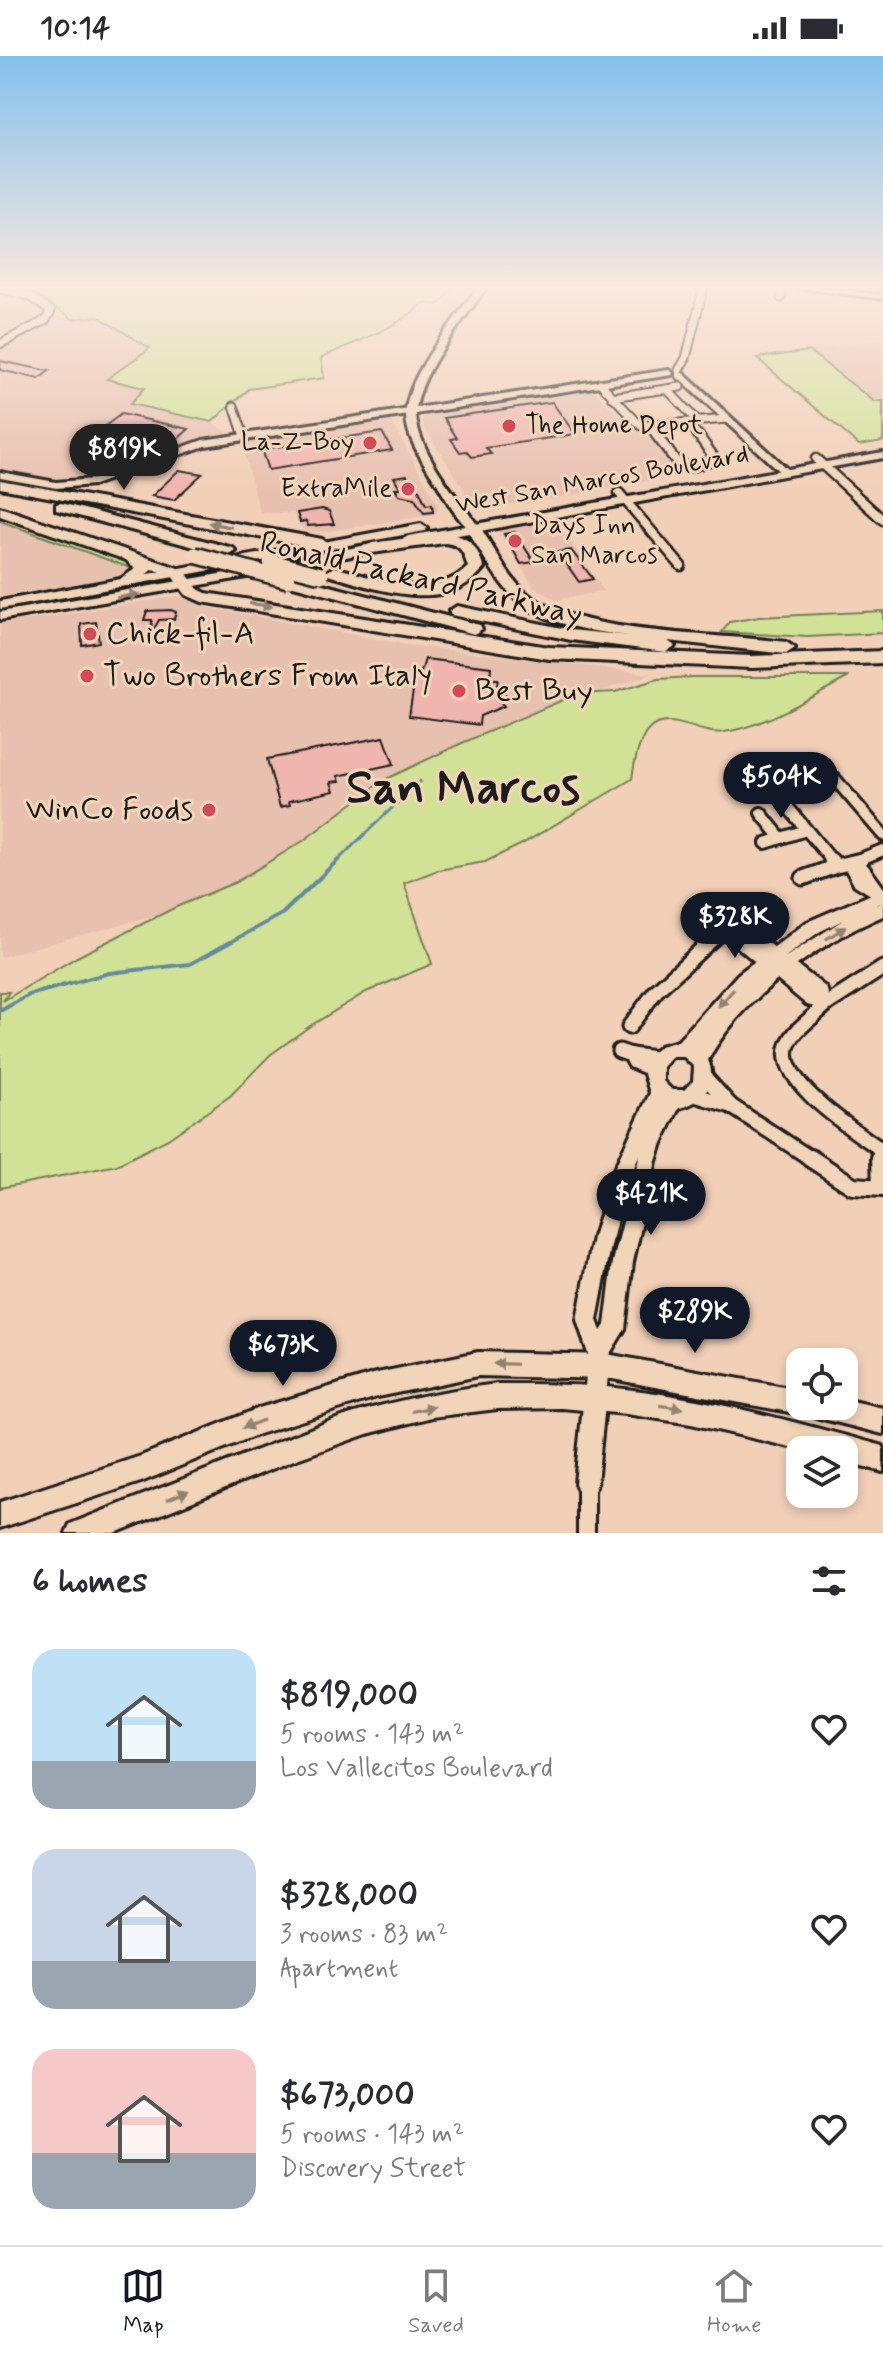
<!DOCTYPE html>
<meta charset="utf-8">
<style>
:root{--surface:#fff;--page:#f7f7f7;--text:#2b2b33;--muted:#7c7c81;--line:#e1e1e2;--accent:#111827}
body{margin:0;font-family:Mynerve,sans-serif;background:var(--page);color:var(--text);height:100vh;display:flex;flex-direction:column;font-size:30px;white-space:nowrap}
*{box-sizing:border-box;margin:0}
p{font-size:26px;color:var(--muted)}
.icon{flex:none;width:44px;height:44px;fill:none;stroke:currentColor;stroke-width:2;stroke-linecap:round;stroke-linejoin:round}
.map{position:relative;height:1477px;overflow:hidden}
.details{display:flex;flex-direction:column;background:var(--surface);flex:1}
.details>*{flex:none}
.fabs{position:absolute;left:786px;top:1292px;display:grid;gap:16px}
.fabs a{display:grid;place-items:center;width:72px;height:72px;border-radius:16px;background:var(--surface);box-shadow:0 4px 12px #0003;font-size:40px}
.price{position:absolute;translate:-50% -68px;padding:0 18px;border-radius:28px;background:var(--accent);color:#fff;font-size:26px;line-height:52px;filter:drop-shadow(0 2px 4px #0008)}
.price::after{content:'';position:absolute;left:50%;top:48px;width:24px;height:18px;margin-left:-12px;background:inherit;clip-path:polygon(0 0,100% 0,50% 100%)}
.price.on{background:#222;color:#fff}
ul{padding:0;list-style:none}
li{display:flex;align-items:center;gap:24px;height:200px;padding:0 32px}
li span{display:grid;place-items:center;flex:none;width:224px;height:160px;border-radius:24px;color:#555}
li>.icon{margin-inline-start:auto}
span .icon{width:96px;height:96px;fill:#fffc;stroke-width:1}
li b{font-size:34px}
h2{display:flex;justify-content:space-between;align-items:center;height:96px;padding:0 32px;font-size:34px}
.status{display:flex;justify-content:space-between;align-items:center;height:56px;padding:0 40px;background:var(--surface);direction:ltr}
.status svg{height:22px;fill:currentColor}
.dock{display:flex;justify-content:space-around;align-items:center;height:112px;border-top:2px solid var(--line);background:var(--surface);font-size:22px;color:var(--muted)}
.dock a{display:grid;justify-items:center;gap:4px}
.dock .on{color:var(--accent)}
.map>svg:first-child{display:block}
</style>
<div class="status"><b>10:14</b><svg viewBox="0 0 49 12"><path d="M0 12V9h3v3zM5 12V6h3v6zM10 12V3h3v9zM15 12V0h3v12zM26 1h20v11H26zM47 4h2v5h-2z"/></svg></div>
<div class="map">
<svg width="883" height="1477" viewBox="0 0 883 1477">
<rect width="100%" height="100%" fill="#f2cfb7"/>
<filter id="ink" filterUnits="userSpaceOnUse"><feTurbulence type="fractalNoise" baseFrequency=".0125" numOctaves="2"/><feDisplacementMap in="SourceGraphic" scale="16" xChannelSelector="R" yChannelSelector="G"/><feConvolveMatrix kernelMatrix="1 2 1 2 8 2 1 2 1" color-interpolation-filters="sRGB"/></filter>
<g filter="url(#ink)">
<g fill="#e8c0af">
<path d="M0 235 19 239 55 261 97 260 151 292 108 323 144 332 131 348 212 366 230 378 173 391 99 421 67 424 0 415Z"/>
<path d="M883 284V344L875 346 809 295Z"/>
<path d="M593 334 636 375H641L682 419 528 447 477 451 468 446 462 430 423 369V361L431 356Z"/>
<path d="M391 364 439 451 436 458 324 476 304 475 293 457H260L241 386Z"/>
<path d="M553 462 576 493 603 535 556 544 534 531 496 471Z"/>
<path d="M0 465 128 511 130 514 126 519 0 541Z"/>
<path d="M178 540 210 552 407 589 652 618 573 644 353 741 323 774 234 838 0 901V565L30 564Z"/>
</g>
<g fill="#d1e296" stroke="#767f59" stroke-width="2">
<path d="M22 230H455L438 249 423 247C397 273 355 285 321 302L324 322 249 333 212 366 130 348 144 332 107 323 150 292 97 260 73 263Z"/>
<path d="M809 295 875 346 883 345V385L859 389 757 302Z"/>
<path d="M0 459 129 504 139 515 0 465Z"/>
<path d="M883 555V577L808 581 722 576 730 566 759 561Z"/>
<path d="M693 621H849C810 641 767 670 724 676 703 680 679 660 657 668 640 674 634 708 632 723L522 788 485 806 438 814 404 827 432 908 366 936 310 970 270 999 230 1040 168 1083 117 1109 0 1132V936H9L3 945 77 901 176 851 236 826 303 785 382 725 462 687 577 638 615 636 658 623Z"/>
</g>
<g fill="none" stroke-linecap="round" stroke-linejoin="round">
<path stroke="#628a9c" stroke-width="3" d="M336 806 420 725"/>
<path stroke="#628a9c" stroke-width="4" d="M0 955 29 939 109 917 190 908 282 858 338 804"/>
</g>
<g fill="#f0b5af" stroke="#1c1c1c" stroke-width="2">
<path d="M0 305 49 315 39 323 0 314Z"/>
<path d="M552 346 575 378 486 392 491 398 472 401 467 395 460 396 451 383 457 382 444 362Z"/>
<path d="M121 358 189 373 172 388 161 385 143 400 84 386Z"/>
<path d="M382 376 392 394 268 414 261 393Z"/>
<path d="M179 414 202 418 174 444 152 440Z"/>
<path d="M407 419 413 429H417L426 449 432 448 433 456 424 457 414 442 399 439 395 432H400L394 421Z"/>
<path d="M322 453 329 455 334 468 308 470 306 465 300 466 297 457Z"/>
<path d="M515 476 534 506 521 508 504 478Z"/>
<path d="M571 494 593 523 579 526 558 496Z"/>
<path d="M147 555 171 554 176 556 174 563 159 564 151 578 152 564H144Z"/>
<path d="M96 566 99 586 82 589 81 568Z"/>
<path d="M425 603 491 611 490 623H498L497 629 506 639 498 643 504 650 480 660 479 669 409 660 415 622 417 615 421 616Z"/>
<path d="M384 681 394 708 338 720 340 725 331 726 334 735 289 745 290 749 280 751 267 703Z"/>
</g>
<g fill="none" stroke-linecap="round" stroke-linejoin="round">
<defs>
<g id="minor-far4">
<path d="M0 233 29 240 51 255 46 264 0 288"/>
<path d="M781 242 783 230"/>
<path d="M679 314 686 302 704 230"/>
<path d="M600 327 641 370 727 363"/>
<path d="M667 333 698 366"/>
<path d="M612 341 680 331"/>
<path d="M234 350 244 380"/>
<path d="M689 367 699 381"/>
<path d="M648 369 657 381"/>
</g>
<g id="minor-far3">
<path d="M656 379 679 409 691 411 712 404 713 400 698 379"/>
<path d="M816 403 883 464"/>
<path d="M619 437 681 510"/>
</g>
<g id="minor-far2">
<path d="M761 757 781 782"/>
<path d="M766 787 806 774"/>
<path d="M833 806 777 738 778 730 817 718 835 723 883 779"/>
<path d="M853 806 883 794"/>
</g>
<g id="minor-far1">
<path d="M831 804 836 810 861 804"/>
<path d="M850 808 859 824 875 834"/>
<path d="M852 809 863 814 883 842"/>
<path d="M803 822 836 810"/>
<path d="M753 850 728 869 732 878 810 943 827 948 883 912"/>
<path d="M731 872 740 873 821 936 822 944"/>
<path d="M827 948C815 960 794 973 788 989 774 1024 855 1075 879 1092L883 1091"/>
<path d="M629 971 656 935 728 869"/>
<path d="M619 995 631 999"/>
<path d="M651 1013 634 1006 631 999 655 1002"/>
<path d="M695 1039 731 1050 705 1021"/>
<path d="M731 1050 813 1104"/>
<path d="M879 1092 880 1104"/>
</g>
<g id="minor">
<path d="M810 1102 853 1130 883 1132"/>
<path d="M880 1102 881 1131"/>
<path d="M586 1427V1477"/>
</g>
<g id="tertiary">
<path d="M786 230H812L883 239V243Z"/>
<path d="M669 314 673 317 672 319 205 390 94 429 56 432 0 422V416L56 426 93 423 203 384Z"/>
<path d="M677 317H683L788 414V418H782L677 321Z"/>
<path d="M883 833V846L875 849 883 847V860C819 887 741 942 708 1004 718 1028 703 1047 679 1052L662 1087 656 1105 633 1206 625 1273 606 1304 609 1310 597 1427 594 1435 586 1438 578 1435 575 1427 587 1310 590 1304 577 1264 593 1181 614 1113 650 1037 644 1018 651 998 660 990 678 985 738 918 807 866ZM843 864 781 904 819 876ZM672 1001H684L694 1011 693 1025 684 1034H672L663 1025V1011ZM640 1098 613 1206 605 1269 601 1275 597 1264C608 1209 615 1150 640 1098Z"/>
</g>
<g id="secondary">
<path d="M478 230H487C465 264 416 318 416 359 417 394 459 444 479 471L473 475C458 467 445 441 436 426 424 407 406 382 406 359 406 318 456 264 478 230Z"/>
<path d="M478 1296 612 1299 800 1334V1350H844V1343L883 1352V1378L819 1362 810 1359 809 1355 800 1358 612 1323 478 1320 377 1341 259 1378 141 1426 0 1472V1446L141 1400 259 1352 377 1317Z"/>
<path d="M497 1328C540 1328 582 1328 625 1333 713 1343 798 1367 883 1390V1416L844 1405V1394H803L691 1368 626 1358 562 1352 497 1353 432 1361 367 1378 294 1404 115 1477H66L70 1468 330 1365C385 1346 439 1335 497 1328Z"/>
</g>
<g id="primary">
<path d="M883 396V402L408 488 402 484 408 480Z"/>
<path d="M421 468 427 472 425 475 0 553V545Z"/>
<path d="M386 485 392 489 390 492 283 514 277 510 283 506Z"/>
<path d="M260 511 266 515 264 518 0 564V556Z"/>
</g>
<g id="motorway">
<path d="M0 424 322 483 330 488 322 493 0 432Z"/>
<path d="M61 447 233 492 236 495 228 500 56 454V448Z"/>
<path d="M0 451 184 514 198 533 206 537 549 591 751 600 883 595V607L751 612 549 603 202 546 186 539 172 520 153 513 131 530H119V524L135 513 126 504 0 460Z"/>
<path d="M473 466 478 468C495 492 508 525 533 542 591 580 716 577 786 586L795 592 786 598 668 585 675 590 666 596 571 584 451 559 449 555 457 550 571 574 630 580C589 575 534 568 506 533 490 514 479 492 465 471Z"/>
<path d="M445 477C470 481 476 488 484 512 445 560 378 533 328 519L326 516 334 511C377 522 431 547 468 511 463 496 462 489 445 487L372 497 364 492 372 487Z"/>
<path d="M288 519 480 569 482 573 474 578 282 527 280 524Z"/>
</g>
</defs>
<use href="#minor-far4" stroke="#1c1c1c" stroke-width="11"/>
<use href="#minor-far3" stroke="#1c1c1c" stroke-width="13"/>
<use href="#minor-far2" stroke="#1c1c1c" stroke-width="16"/>
<use href="#minor-far1" stroke="#1c1c1c" stroke-width="19"/>
<use href="#minor" stroke="#1c1c1c" stroke-width="22"/>
<use href="#tertiary" stroke="#1c1c1c" stroke-width="6"/>
<use href="#secondary" stroke="#1c1c1c" stroke-width="6"/>
<use href="#primary" stroke="#1c1c1c" stroke-width="6"/>
<use href="#motorway" stroke="#1c1c1c" stroke-width="6"/>
<use href="#minor-far4" stroke="#f2d5b9" stroke-width="7"/>
<use href="#minor-far3" stroke="#f2d5b9" stroke-width="8"/>
<use href="#minor-far2" stroke="#f2d5b9" stroke-width="10"/>
<use href="#minor-far1" stroke="#f2d5b9" stroke-width="13"/>
<use href="#minor" stroke="#f2d5b9" stroke-width="16"/>
<use href="#tertiary" fill="#f2d5b9" fill-rule="evenodd"/>
<use href="#secondary" fill="#f2d5b9" fill-rule="evenodd"/>
<use href="#primary" fill="#f2d5b9" fill-rule="evenodd"/>
<use href="#motorway" fill="#f2d5b9" fill-rule="evenodd"/>
<path stroke="#1c1c1c" stroke-width="2" d="M855 230 883 233"/>
<defs>
<path id="rail" d="M867 230 883 232"/>
</defs>
<use href="#rail" stroke="#1c1c1c" stroke-width="4"/>
<use href="#rail" stroke="#f2d5b9" stroke-width="2" stroke-dasharray="5" stroke-linecap="butt"/>
<defs>
<g id="motorway-bridge">
<path d="M195 499 288 524"/>
<path d="M271 506 321 519"/>
</g>
</defs>
<use href="#motorway-bridge" stroke="#1c1c1c" stroke-width="20" stroke-linecap="butt"/>
<use href="#motorway-bridge" stroke="#f2d5b9" stroke-width="15"/>
</g>
<defs><path id="oneway-solid" d="M-6-.8H1V-3.2L6.5 0L1 3.2V.8H-6Z" transform="scale(2)"/></defs>
<g fill="#928272">
<use href="#oneway-solid" transform="translate(220 469) rotate(-169)"/>
<use href="#oneway-solid" transform="translate(128 540) rotate(-9)"/>
<use href="#oneway-solid" transform="translate(261 549) rotate(8)"/>
<use href="#oneway-solid" transform="translate(836 877) rotate(-32)"/>
<use href="#oneway-solid" transform="translate(726 942) rotate(132)"/>
<use href="#oneway-solid" transform="translate(505 1308) rotate(-179)"/>
<use href="#oneway-solid" transform="translate(671 1351) rotate(8)"/>
<use href="#oneway-solid" transform="translate(423 1353) rotate(-12)"/>
<use href="#oneway-solid" transform="translate(253 1368) rotate(159)"/>
<use href="#oneway-solid" transform="translate(178 1439) rotate(-23)"/>
</g>
</g>
<linearGradient id="sky" x2="0" y2="1"><stop stop-color="#85c0ec"/><stop offset="0.53" stop-color="#f9e9df"/><stop offset="1" stop-color="#f9e9df" stop-opacity="0"/></linearGradient>
<rect width="883" height="437" fill="url(#sky)"/>
<g fill="#d1495b" stroke="#f2d5b9" stroke-width="3">
<circle cx="509" cy="370" r="8"/>
<circle cx="370" cy="387" r="8"/>
<circle cx="408" cy="433" r="8"/>
<circle cx="515" cy="485" r="8"/>
<circle cx="90" cy="578" r="8"/>
<circle cx="87" cy="620" r="8"/>
<circle cx="459" cy="635" r="8"/>
<circle cx="209" cy="754" r="8"/>
</g>
<g text-anchor="middle" dominant-baseline="central" stroke-width="6" stroke-linejoin="round" paint-order="stroke">
<g font-size="26" fill="#1c1c1c" stroke="#f2d5b9" text-anchor="start">
<text x="525" y="370">The Home Depot</text>
<text x="354" y="387" text-anchor="end">La-Z-Boy</text>
<text x="392" y="433" text-anchor="end">ExtraMile</text>
<text x="531" y="470">Days Inn<tspan x="531" dy="30">San Marcos</tspan></text>
</g>
<g font-size="26" fill="#1c1c1c" stroke="#f2d5b9">
<text transform="translate(602 424) rotate(-10)">West San Marcos Boulevard</text>
</g>
<g font-size="32" fill="#1c1c1c" stroke="#f2d5b9">
<text transform="translate(421 523) rotate(13)">Ronald Packard Parkway</text>
</g>
<g font-size="32" fill="#1c1c1c" stroke="#f2d5b9" text-anchor="start">
<text x="106" y="578">Chick-fil-A</text>
<text x="103" y="620">Two Brothers From Italy</text>
<text x="475" y="635">Best Buy</text>
<text x="193" y="754" text-anchor="end">WinCo Foods</text>
</g>
<g font-size="48" font-weight="bold" fill="#1c1c1c" stroke="#f2d5b9">
<text x="463" y="732">San Marcos</text>
</g>
</g>
</svg>
<div class="fabs">
<a><svg class="icon" aria-label="locate" viewBox="0 0 24 24"><circle cx="12" cy="12" r="6"/><path d="M12 2v4M12 18v4M2 12h4M18 12h4"/></svg></a>
<a><svg class="icon" aria-label="layers" viewBox="0 0 24 24"><path d="M12 4l9 5-9 5-9-5zM3 14l9 5 9-5"/></svg></a>
</div>
<b class="price on" style="left:124px;top:436px">$819K</b>
<b class="price" style="left:781px;top:764px">$504K</b>
<b class="price" style="left:735px;top:904px">$328K</b>
<b class="price" style="left:651px;top:1181px">$421K</b>
<b class="price" style="left:695px;top:1299px">$289K</b>
<b class="price" style="left:283px;top:1332px">$673K</b>
</div>
<section class="details">
<h2>6 homes<svg class="icon" aria-label="filters" viewBox="0 0 24 24"><path d="M4 7h16M4 17h16"/><circle cx="9" cy="7" r="2"/><circle cx="15" cy="17" r="2"/></svg></h2>
<ul>
<li><span style="background:linear-gradient(#bfe0f5 70%,#9aa5b1 0)"><svg class="icon" aria-label="home" viewBox="0 0 24 24"><path d="M3 11l9-7 9 7M6 9v11h12V9"/></svg></span><div><b>$819,000</b><p>5 rooms · 143 m²</p><p>Los Vallecitos Boulevard</p></div><svg class="icon" aria-label="heart" viewBox="0 0 24 24"><path d="M12 20l-8-8c-3-5 5-10 8-4 3-6 11-1 8 4z"/></svg></li>
<li><span style="background:linear-gradient(#c9d6e8 70%,#9aa5b1 0)"><svg class="icon" aria-label="home" viewBox="0 0 24 24"><path d="M3 11l9-7 9 7M6 9v11h12V9"/></svg></span><div><b>$328,000</b><p>3 rooms · 83 m²</p><p>Apartment</p></div><svg class="icon" aria-label="heart" viewBox="0 0 24 24"><path d="M12 20l-8-8c-3-5 5-10 8-4 3-6 11-1 8 4z"/></svg></li>
<li><span style="background:linear-gradient(#f6c9c9 65%,#9aa5b1 0)"><svg class="icon" aria-label="home" viewBox="0 0 24 24"><path d="M3 11l9-7 9 7M6 9v11h12V9"/></svg></span><div><b>$673,000</b><p>5 rooms · 143 m²</p><p>Discovery Street</p></div><svg class="icon" aria-label="heart" viewBox="0 0 24 24"><path d="M12 20l-8-8c-3-5 5-10 8-4 3-6 11-1 8 4z"/></svg></li>
</ul>
</section>
<nav class="dock">
<a class="on"><svg class="icon" aria-label="map" viewBox="0 0 24 24"><path d="M3 6l6-2 6 2 6-2v14l-6 2-6-2-6 2zM9 4v14M15 6v14"/></svg>Map</a>
<a><svg class="icon" aria-label="saved" viewBox="0 0 24 24"><path d="M7 4h10v16l-5-4-5 4z"/></svg>Saved</a>
<a><svg class="icon" aria-label="home" viewBox="0 0 24 24"><path d="M3 11l9-7 9 7M6 9v11h12V9"/></svg>Home</a>
</nav>
